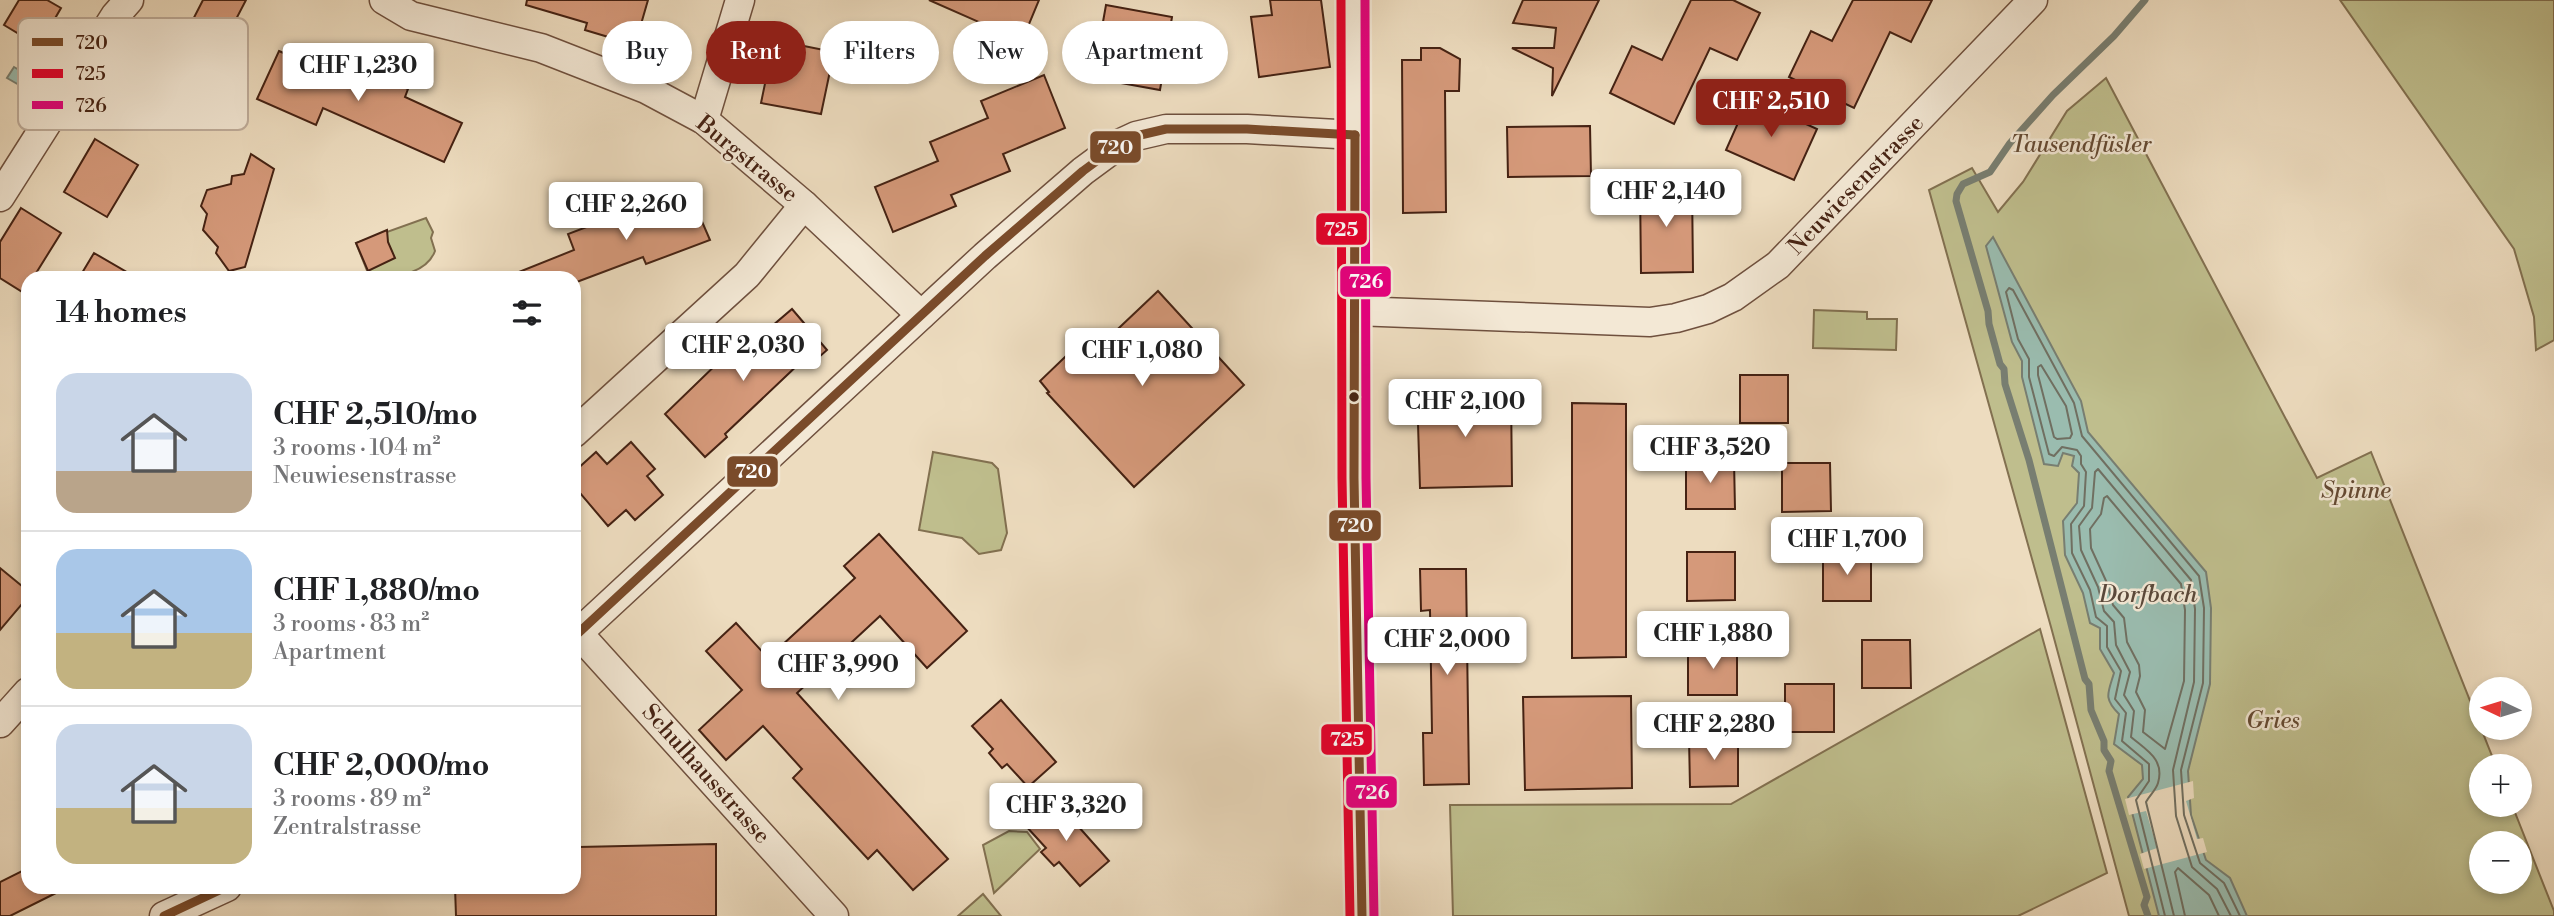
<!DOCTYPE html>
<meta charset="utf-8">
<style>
:root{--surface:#fff;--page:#f2f2f2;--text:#202124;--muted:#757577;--line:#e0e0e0;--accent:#8f2418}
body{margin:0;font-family:"Libre Bodoni",serif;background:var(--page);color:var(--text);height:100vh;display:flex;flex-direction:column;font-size:26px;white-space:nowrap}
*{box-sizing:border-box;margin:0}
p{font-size:23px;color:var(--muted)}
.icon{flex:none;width:38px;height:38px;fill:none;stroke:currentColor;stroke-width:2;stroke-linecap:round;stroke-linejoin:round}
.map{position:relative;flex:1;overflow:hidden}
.side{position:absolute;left:21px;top:271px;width:560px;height:623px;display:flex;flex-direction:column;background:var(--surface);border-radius:21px;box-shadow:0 4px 10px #0003}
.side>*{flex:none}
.top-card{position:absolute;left:602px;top:21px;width:665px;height:63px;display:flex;gap:14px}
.needle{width:46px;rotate:274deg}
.fabs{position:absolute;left:2469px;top:677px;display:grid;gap:14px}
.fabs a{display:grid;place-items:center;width:63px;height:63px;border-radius:50%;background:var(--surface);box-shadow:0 4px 10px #0003;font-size:35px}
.price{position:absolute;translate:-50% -60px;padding:0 16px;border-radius:7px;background:#fff;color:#222;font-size:23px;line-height:46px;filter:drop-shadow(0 2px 4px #0008)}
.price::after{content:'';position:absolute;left:50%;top:42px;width:21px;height:16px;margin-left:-10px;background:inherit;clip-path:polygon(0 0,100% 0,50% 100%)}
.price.on{background:var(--accent);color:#fff}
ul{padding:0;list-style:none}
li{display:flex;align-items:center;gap:21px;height:175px;padding:0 35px}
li+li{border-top:2px solid var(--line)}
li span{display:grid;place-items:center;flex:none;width:196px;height:140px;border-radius:21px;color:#555}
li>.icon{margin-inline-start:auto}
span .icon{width:84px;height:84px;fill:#fffc;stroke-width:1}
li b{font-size:30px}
h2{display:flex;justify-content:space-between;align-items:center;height:84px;padding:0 35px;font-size:30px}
.pill{padding:0 24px;border-radius:32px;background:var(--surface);box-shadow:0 4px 10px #0003;font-size:24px;line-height:63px}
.pill.on{background:var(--accent);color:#fff}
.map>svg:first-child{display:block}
</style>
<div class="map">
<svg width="2554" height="916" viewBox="0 0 2554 916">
<rect width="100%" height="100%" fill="#eddcbf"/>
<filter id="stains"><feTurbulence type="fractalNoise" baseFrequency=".00286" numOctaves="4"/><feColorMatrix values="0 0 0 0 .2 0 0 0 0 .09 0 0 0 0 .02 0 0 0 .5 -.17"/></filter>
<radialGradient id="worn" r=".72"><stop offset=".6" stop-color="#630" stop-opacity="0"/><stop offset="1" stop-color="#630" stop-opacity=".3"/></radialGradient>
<g fill="#bfbe8d" stroke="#827050" stroke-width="2" fill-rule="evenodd">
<path d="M2340 0H2554V340L2536 350 2534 317 2514 249Z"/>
<path d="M2106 78 2317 478 2371 452 2496 766H2482V805H2512L2554 911V916H2129L2051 627 1929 190 1972 168 1998 212 2023 182 2067 111ZM2482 844H2520V882H2482Z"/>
<path d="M426 218 433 232 431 238 435 251C426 275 393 278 370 278L356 243Z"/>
<path d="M1814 310 1867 312V319H1897L1896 350 1813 348Z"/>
<path d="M933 452 992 463 998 469 1007 533 1001 550 979 554 962 538 919 530Z"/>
<path d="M2040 629 2107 873 2018 916H1453L1450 805 1731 804Z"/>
<path d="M1009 831 1027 832 1040 849 994 893 983 845Z"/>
<path d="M983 894 1001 916H958Z"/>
</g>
<g fill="#9abcaf" stroke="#787e71" stroke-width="2">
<path d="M14 67 40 82 33 93 7 78Z"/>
<path d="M1993 237 2081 401 2088 432 2206 572 2211 608 2210 684 2188 771 2191 815 2206 860 2230 878 2247 916H2159L2128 797 2143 779 2142 765 2114 744 2119 714C2103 698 2108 693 2114 673L2100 649V628L2090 623 2083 593 2065 555 2063 521 2077 503 2079 473 2072 466 2074 456 2063 453 2058 466 2044 464 2022 377V361L2012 342 1986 246Z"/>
</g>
<path fill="#eddcbf" d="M2193 781 2194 798 2186 801 2197 839 2203 838 2207 852 2144 869 2140 854 2157 848 2146 811 2129 815 2125 799Z"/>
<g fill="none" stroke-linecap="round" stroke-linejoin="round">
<g stroke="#706f61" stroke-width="2">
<path d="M2041 365 2066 406 2072 434 2070 438 2057 439 2054 437 2038 375V367Z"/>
<path d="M2107 496 2181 584 2185 610 2184 681 2165 749 2143 732 2145 710 2136 692 2140 676 2139 665 2127 642 2124 618 2113 605 2107 583 2091 548 2090 529 2101 514 2104 498Z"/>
<path d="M2165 916 2136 800 2149 781V764L2122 741 2126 713 2115 699 2121 671 2107 647V626L2096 617 2090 590 2072 553 2071 524 2084 506 2086 472 2081 464V456L2077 450 2062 447 2054 456 2049 454 2029 377V359L2018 339 2006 292 2009 288 2013 290 2074 403 2082 436 2199 576 2204 608 2203 683 2181 770 2184 815 2200 863 2224 883 2240 916"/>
<path d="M2174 916 2146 802C2149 796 2156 790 2158 783 2165 759 2146 750 2131 737L2134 711 2124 695 2130 672 2116 645 2114 622 2104 611 2098 587 2081 550 2079 526 2092 508 2095 472 2098 469 2191 580 2195 609 2194 682 2173 770 2176 816 2192 867 2217 889 2231 916"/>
<path d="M2185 916 2175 872 2178 868 2209 895 2219 916"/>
</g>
<path stroke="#787e71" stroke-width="7" d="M2145 0 2114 36 2053 95 2010 143 1990 172 1963 184 1957 194 1956 201 1988 311 1989 324 2000 364 2004 369 2005 384 2029 460 2085 679 2089 684 2091 710 2104 741V750L2111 761 2109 771 2147 897 2144 905 2148 916"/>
</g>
<g fill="#d5997a" stroke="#452213" stroke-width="2">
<path d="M19 0H47L61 8 39 46 4 25Z"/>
<path d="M203 0H246L219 52 185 35Z"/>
<path d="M527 0H648L635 45 585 30 587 23 526 5Z"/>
<path d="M929 0H1039L1022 41Z"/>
<path d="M1270 0H1321L1330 67 1259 77 1251 17 1272 15Z"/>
<path d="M1523 0H1599L1552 96 1553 68 1512 48H1554L1556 28 1513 23Z"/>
<path d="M1691 0H1733L1760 13 1737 60 1710 48 1674 124 1610 93 1632 46 1662 60Z"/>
<path d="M1853 0H1932L1911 42 1890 32 1854 108 1789 77 1811 31 1832 41Z"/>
<path d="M1106 5 1172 17 1160 90 1093 78Z"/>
<path d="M774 40 834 52 821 114 761 103Z"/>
<path d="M1421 48H1440L1460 59 1459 91H1445L1446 212 1403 213 1402 60H1421Z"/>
<path d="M279 51 337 77 344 60 408 89 405 97 462 123 444 162 323 108 316 125 257 99Z"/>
<path d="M1044 75 1065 128 1003 154 1010 171 951 195 956 206 893 232 875 187 938 161 930 142 988 118 981 101Z"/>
<path d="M1749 98 1817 129 1794 180 1726 150Z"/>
<path d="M1590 126 1591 176 1508 177 1507 127Z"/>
<path d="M95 139 138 165 107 217 64 192Z"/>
<path d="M251 154 274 169 245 267 229 271 216 253 218 247 203 230 207 214 201 206 207 190 231 184 232 176 244 174Z"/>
<path d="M1692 185 1693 272 1641 273 1640 186Z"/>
<path d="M690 194 710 240 646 264 643 257 574 283V278H504L574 250 568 234 626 212 629 220Z"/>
<path d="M21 208 61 233 33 278H28V286L24 293 0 278V242Z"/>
<path d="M387 230 388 242 395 258 368 271 356 243Z"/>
<path d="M94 253 137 278H79Z"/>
<path d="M1158 291 1244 385 1134 487 1047 393 1049 392 1040 381 1091 332 1102 344Z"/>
<path d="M792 309 827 350 809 366 803 360 725 434 727 437 705 457 665 414 727 354 736 365 757 345 758 338Z"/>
<rect x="1740" y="375" width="48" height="48"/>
<path d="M1417 392H1511L1512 486 1420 488Z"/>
<path d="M1572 403 1626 404V657L1572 658Z"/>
<path d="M631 442 655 469 647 476 663 495 635 520 626 510 608 526 574 486V472L596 452 607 464Z"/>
<path d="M1734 460 1735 509H1686V461Z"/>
<path d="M1782 463H1830L1831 511 1782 512Z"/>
<path d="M879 534 967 631 927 668 880 616 797 693 948 859 913 890 877 850 868 859 793 778 802 769 763 726 726 760 699 730 742 690 706 651 736 623 768 658 855 578 844 566Z"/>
<path d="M1687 552H1735V600L1687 601Z"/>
<path d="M1871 552V601H1823V553Z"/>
<path d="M0 568 28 591V597L0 630Z"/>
<path d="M1420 569H1466L1469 784 1424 785 1423 733H1432L1430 610 1421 611Z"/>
<path d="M1862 640H1910L1911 688H1862Z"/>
<path d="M1737 646V695H1688V647Z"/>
<rect x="1785" y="684" width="49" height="48"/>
<path d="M1631 696 1632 788 1525 790 1523 697Z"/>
<path d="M1001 700 1056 762 1028 787 1007 764 1002 768 989 753 993 749 972 726Z"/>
<path d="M1689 738H1738V786L1690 787Z"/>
<path d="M1054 799 1109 861 1080 886 1059 862 1054 866 1041 852 1046 848 1025 825Z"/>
<path d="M716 844V916H456L455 887H574V864H579V847Z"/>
<path d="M28 868V887H68L10 916H0V882Z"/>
</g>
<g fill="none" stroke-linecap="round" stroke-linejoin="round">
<defs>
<g id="minor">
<path d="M384 0 411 16 541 48 646 89 704 120 804 205 921 315"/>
<path d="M1353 0 1355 135 1354 478 1357 552 1362 916"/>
<path d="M704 120 740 0"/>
<path d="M0 197 115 16 129 0"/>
<path d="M1355 311 1650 322 1676 318 1708 309 1733 297 1778 265 2033 0"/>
<path d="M574 433 747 275 804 205"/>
<path d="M578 633 834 916"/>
<path d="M574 637 985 256 1083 171 1121 143 1136 136 1166 129H1247L1355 135"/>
<path d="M0 723 28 692"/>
<path d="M164 916 227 887"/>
</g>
</defs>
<use href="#minor" stroke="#6f503e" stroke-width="31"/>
<use href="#minor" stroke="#f3e8d5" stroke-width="28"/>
<defs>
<g id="bus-1">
<path d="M1355 135 1354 478 1362 916"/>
<path d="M574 637 985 256 1083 171 1121 143 1136 136 1166 129H1247L1355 135"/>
<path d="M164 916 226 887"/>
</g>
<path id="bus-2" d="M1341 0 1342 478 1350 916"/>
<path id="bus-3" d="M1365 0 1366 478 1374 916"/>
</defs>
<use href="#bus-1" stroke="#f3e8d5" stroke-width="14"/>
<use href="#bus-2" stroke="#f3e8d5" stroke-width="14"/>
<use href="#bus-3" stroke="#f3e8d5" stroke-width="14"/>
<use href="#bus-1" stroke="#7a4b2a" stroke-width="9"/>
<use href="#bus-2" stroke="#e4002b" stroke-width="9"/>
<use href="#bus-3" stroke="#e5007d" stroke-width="9"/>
</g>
<circle fill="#452213" stroke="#f3e8d5" stroke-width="2.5" cx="1354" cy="397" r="6"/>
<g text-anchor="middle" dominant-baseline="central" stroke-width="5" stroke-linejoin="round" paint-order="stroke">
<g font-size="23" font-style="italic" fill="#644932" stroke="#f3e8d5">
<text x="2081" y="145">Tausendfüsler</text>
<text x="2356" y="491">Spinne</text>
<text x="2273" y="721">Gries</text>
</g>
<g font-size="23" fill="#452213" stroke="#f3e8d5">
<text transform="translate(747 159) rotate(39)">Burgstrasse</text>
<text transform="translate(1856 185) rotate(-46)">Neuwiesenstrasse</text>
<text transform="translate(706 774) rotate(48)">Schulhausstrasse</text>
</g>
<g font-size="24" font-style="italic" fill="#5a483a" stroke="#f3e8d5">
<text x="2148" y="595">Dorfbach</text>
</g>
</g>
<rect x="18" y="18" width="230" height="112" rx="10" fill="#f3e8d5" stroke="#bfad9b" stroke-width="2"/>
<rect x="32" y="38" width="31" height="8" fill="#7a4b2a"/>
<rect x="32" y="69" width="31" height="9" fill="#e4002b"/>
<rect x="32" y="101" width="31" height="8" fill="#e5007d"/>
<g font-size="19" fill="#452213">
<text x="75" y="49">720</text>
<text x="75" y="80">725</text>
<text x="75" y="112">726</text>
</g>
<g stroke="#f3e8d5" stroke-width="2.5">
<rect x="1089" y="130" width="53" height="34" rx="7" fill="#7a4b2a"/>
<rect x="1315" y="212" width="53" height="34" rx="7" fill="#e4002b"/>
<rect x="1339" y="265" width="53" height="33" rx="7" fill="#e5007d"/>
<rect x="726" y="455" width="53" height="33" rx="7" fill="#7a4b2a"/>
<rect x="1328" y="509" width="54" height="33" rx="7" fill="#7a4b2a"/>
<rect x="1320" y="723" width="53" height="33" rx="7" fill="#e4002b"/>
<rect x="1345" y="775" width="53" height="34" rx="7" fill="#e5007d"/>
</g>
<g font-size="19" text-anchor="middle" font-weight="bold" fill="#fff">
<text x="1115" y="154">720</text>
<text x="1341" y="236">725</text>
<text x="1366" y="288">726</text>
<text x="753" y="478">720</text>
<text x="1355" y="532">720</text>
<text x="1347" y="746">725</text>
<text x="1372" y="799">726</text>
</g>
<rect width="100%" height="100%" filter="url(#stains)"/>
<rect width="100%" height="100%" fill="url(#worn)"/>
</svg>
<div class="fabs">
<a><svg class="needle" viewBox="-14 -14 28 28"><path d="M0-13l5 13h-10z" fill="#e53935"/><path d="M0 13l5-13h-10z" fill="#757577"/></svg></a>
<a>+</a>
<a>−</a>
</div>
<b class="price" style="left:358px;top:103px">CHF 1,230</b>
<b class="price on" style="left:1771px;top:139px">CHF 2,510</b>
<b class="price" style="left:1666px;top:229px">CHF 2,140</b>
<b class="price" style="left:626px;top:242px">CHF 2,260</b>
<b class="price" style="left:743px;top:383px">CHF 2,030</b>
<b class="price" style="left:1142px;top:388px">CHF 1,080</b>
<b class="price" style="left:1465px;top:439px">CHF 2,100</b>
<b class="price" style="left:1710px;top:485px">CHF 3,520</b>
<b class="price" style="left:1847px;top:577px">CHF 1,700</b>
<b class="price" style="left:1713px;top:671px">CHF 1,880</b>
<b class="price" style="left:1447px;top:677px">CHF 2,000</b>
<b class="price" style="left:838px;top:702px">CHF 3,990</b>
<b class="price" style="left:1714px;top:762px">CHF 2,280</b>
<b class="price" style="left:1066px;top:843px">CHF 3,320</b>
<div class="top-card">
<a class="pill">Buy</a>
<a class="pill on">Rent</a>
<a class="pill">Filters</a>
<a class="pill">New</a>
<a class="pill">Apartment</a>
</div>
<section class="side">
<h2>14 homes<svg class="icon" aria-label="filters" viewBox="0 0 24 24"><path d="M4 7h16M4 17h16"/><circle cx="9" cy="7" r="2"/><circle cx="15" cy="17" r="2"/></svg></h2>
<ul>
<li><span style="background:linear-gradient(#c9d6e8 70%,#b9a48a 0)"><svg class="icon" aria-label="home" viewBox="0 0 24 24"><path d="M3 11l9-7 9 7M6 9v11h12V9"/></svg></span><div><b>CHF 2,510/mo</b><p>3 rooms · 104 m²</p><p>Neuwiesenstrasse</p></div></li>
<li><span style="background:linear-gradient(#a9c7e8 60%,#c2b280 0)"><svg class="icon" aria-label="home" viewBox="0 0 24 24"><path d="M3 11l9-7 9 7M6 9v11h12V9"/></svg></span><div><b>CHF 1,880/mo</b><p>3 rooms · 83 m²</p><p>Apartment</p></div></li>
<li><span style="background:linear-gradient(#c9d6e8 60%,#c2b280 0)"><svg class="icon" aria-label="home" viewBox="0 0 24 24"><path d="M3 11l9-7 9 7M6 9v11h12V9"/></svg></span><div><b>CHF 2,000/mo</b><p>3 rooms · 89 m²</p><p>Zentralstrasse</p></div></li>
</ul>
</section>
</div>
